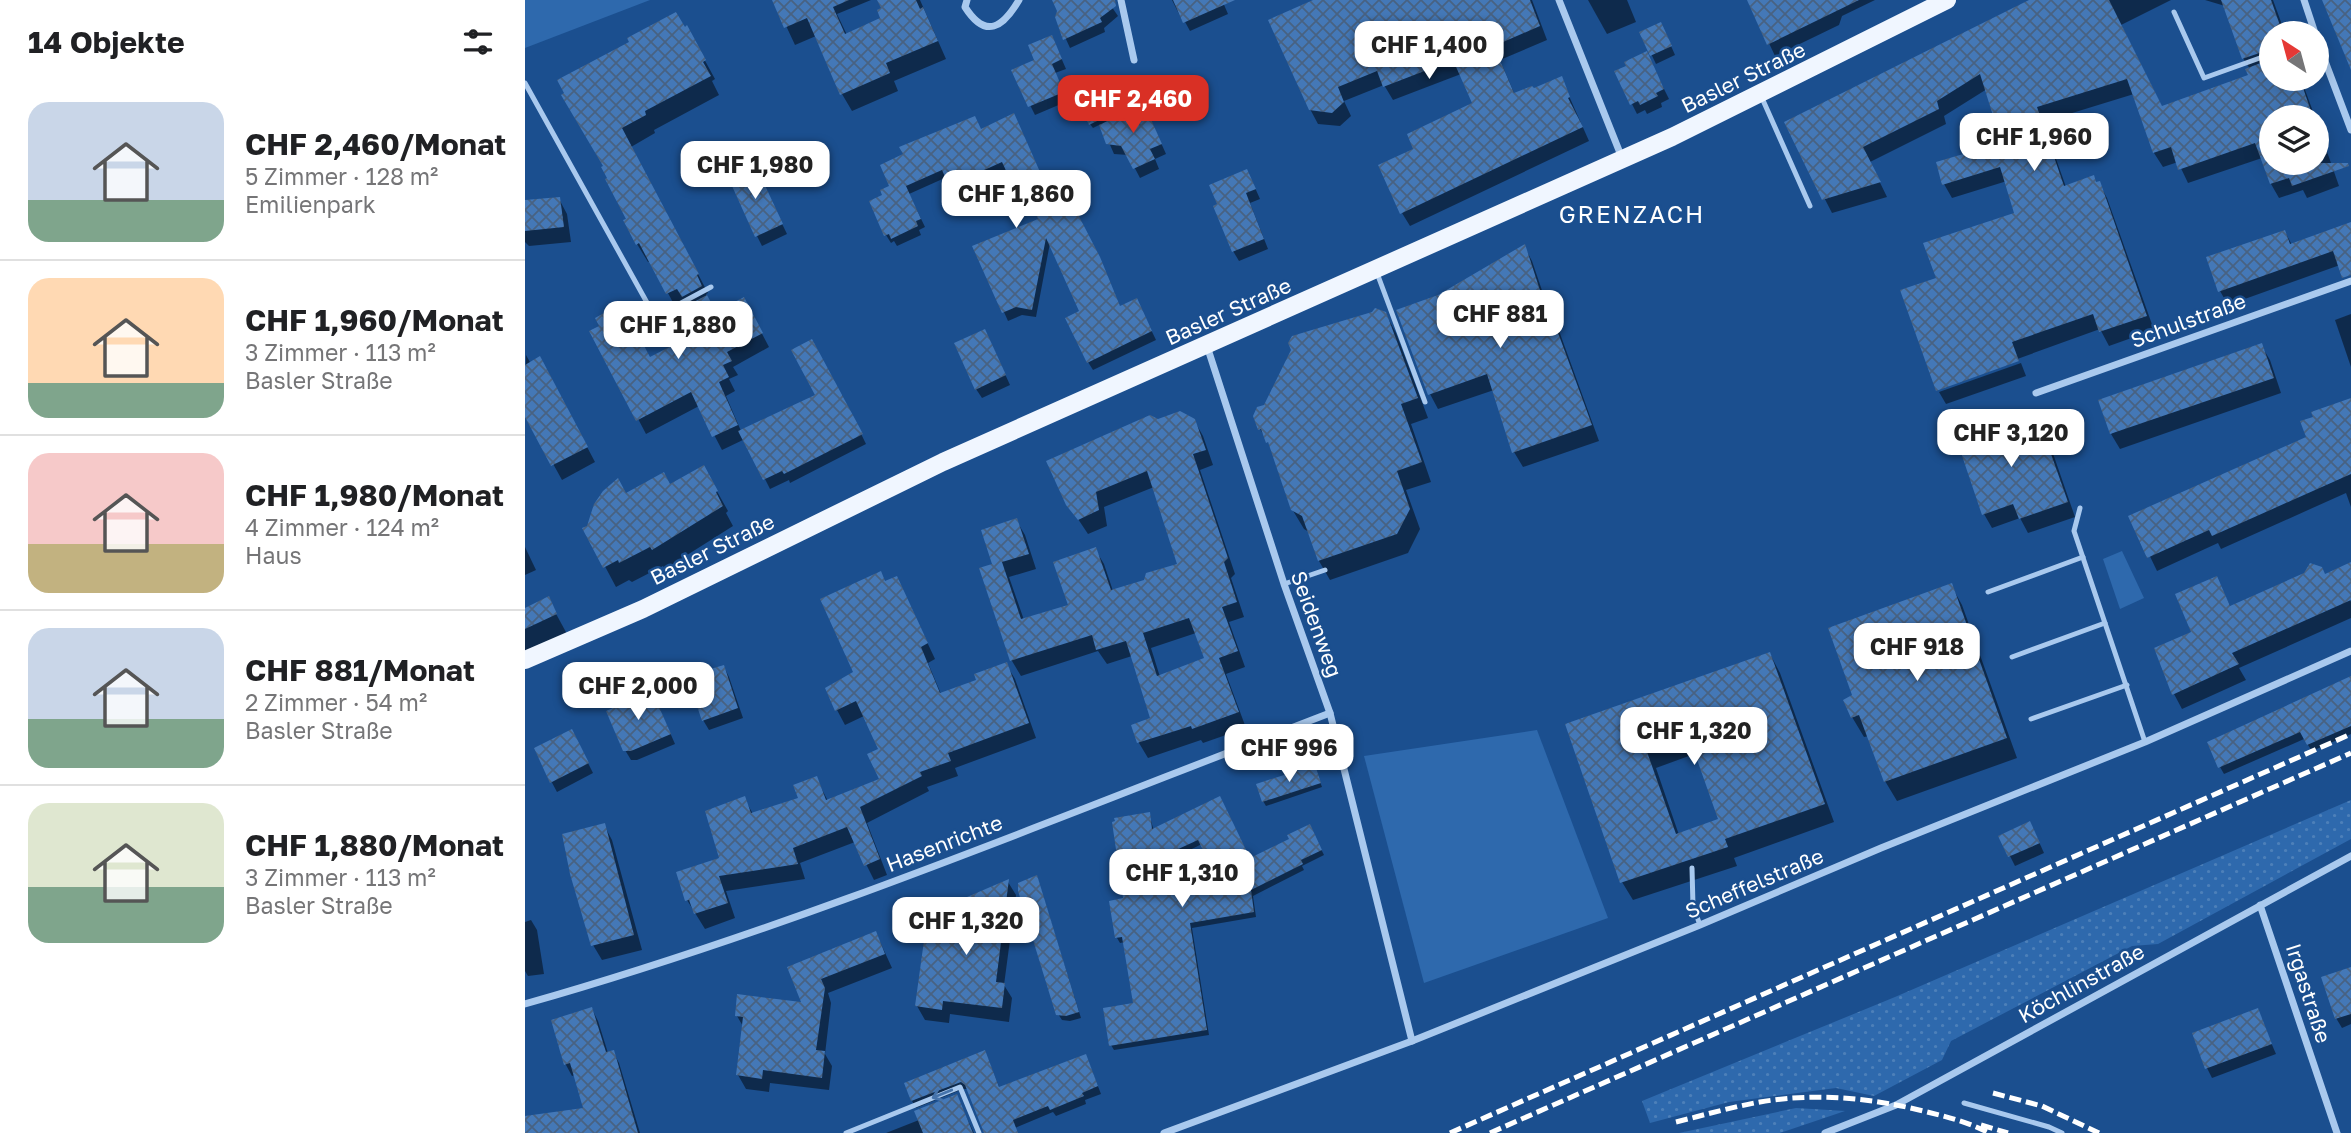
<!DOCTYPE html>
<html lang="de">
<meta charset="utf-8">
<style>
:root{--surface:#fff;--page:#f2f2f2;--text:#202124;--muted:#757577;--line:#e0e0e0;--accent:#d93025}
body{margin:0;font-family:"Golos Text",sans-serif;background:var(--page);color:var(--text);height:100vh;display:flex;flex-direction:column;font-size:26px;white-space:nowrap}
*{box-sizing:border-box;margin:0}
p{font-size:23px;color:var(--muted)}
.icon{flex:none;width:38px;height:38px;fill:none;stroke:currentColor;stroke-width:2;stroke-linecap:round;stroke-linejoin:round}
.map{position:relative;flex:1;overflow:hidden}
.side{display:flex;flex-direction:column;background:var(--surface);width:525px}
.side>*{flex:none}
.needle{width:46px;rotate:324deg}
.controls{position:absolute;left:1734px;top:21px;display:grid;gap:14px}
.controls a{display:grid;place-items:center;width:70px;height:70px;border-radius:50%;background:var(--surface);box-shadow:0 4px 18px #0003;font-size:35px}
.price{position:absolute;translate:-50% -60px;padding:0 16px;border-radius:14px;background:#fff;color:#222;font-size:23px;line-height:46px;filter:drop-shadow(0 2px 4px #0008)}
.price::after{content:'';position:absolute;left:50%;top:42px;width:21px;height:16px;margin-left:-10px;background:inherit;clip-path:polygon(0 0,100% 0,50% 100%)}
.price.active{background:var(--accent);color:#fff}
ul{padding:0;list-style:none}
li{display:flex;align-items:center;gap:21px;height:175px;padding:0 28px}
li+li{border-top:2px solid var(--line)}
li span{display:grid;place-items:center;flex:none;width:196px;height:140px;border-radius:21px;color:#555}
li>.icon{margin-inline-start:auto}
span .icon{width:84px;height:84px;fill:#fffc;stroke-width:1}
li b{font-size:30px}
h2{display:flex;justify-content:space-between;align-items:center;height:84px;padding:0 28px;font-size:30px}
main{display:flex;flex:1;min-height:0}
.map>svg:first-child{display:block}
</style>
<main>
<section class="side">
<h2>14 Objekte<svg class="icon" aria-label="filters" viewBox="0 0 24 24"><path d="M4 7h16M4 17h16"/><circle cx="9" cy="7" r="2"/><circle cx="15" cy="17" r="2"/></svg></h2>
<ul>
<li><span style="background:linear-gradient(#c9d6e8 70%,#7fa58c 0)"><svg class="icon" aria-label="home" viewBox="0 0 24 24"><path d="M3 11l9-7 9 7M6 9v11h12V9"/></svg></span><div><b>CHF 2,460/Monat</b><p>5 Zimmer · 128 m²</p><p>Emilienpark</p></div></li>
<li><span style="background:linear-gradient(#ffd9b3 75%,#7fa58c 0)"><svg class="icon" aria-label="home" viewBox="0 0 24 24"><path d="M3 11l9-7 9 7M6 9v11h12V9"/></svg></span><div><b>CHF 1,960/Monat</b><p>3 Zimmer · 113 m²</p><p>Basler Straße</p></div></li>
<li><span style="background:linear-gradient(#f6c9c9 65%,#c2b280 0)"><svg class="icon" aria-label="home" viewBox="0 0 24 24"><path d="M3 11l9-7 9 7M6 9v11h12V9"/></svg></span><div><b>CHF 1,980/Monat</b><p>4 Zimmer · 124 m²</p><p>Haus</p></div></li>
<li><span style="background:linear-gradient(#c9d6e8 65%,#7fa58c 0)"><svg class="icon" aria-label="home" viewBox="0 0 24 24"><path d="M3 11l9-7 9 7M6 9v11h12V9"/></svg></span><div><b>CHF 881/Monat</b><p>2 Zimmer · 54 m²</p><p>Basler Straße</p></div></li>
<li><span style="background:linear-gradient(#dfe7d0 60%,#7fa58c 0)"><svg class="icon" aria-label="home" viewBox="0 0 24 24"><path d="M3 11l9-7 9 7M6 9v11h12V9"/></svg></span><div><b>CHF 1,880/Monat</b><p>3 Zimmer · 113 m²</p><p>Basler Straße</p></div></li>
</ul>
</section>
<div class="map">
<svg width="1826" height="1133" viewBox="0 0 1826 1133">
<defs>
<pattern id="grass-dots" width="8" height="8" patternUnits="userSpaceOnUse" patternTransform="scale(1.75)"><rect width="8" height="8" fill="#2e69ad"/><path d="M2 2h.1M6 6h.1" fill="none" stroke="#4d80b9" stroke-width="1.8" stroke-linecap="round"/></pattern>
<pattern id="building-cross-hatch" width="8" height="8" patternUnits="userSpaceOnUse" patternTransform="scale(1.75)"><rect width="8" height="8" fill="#4478b7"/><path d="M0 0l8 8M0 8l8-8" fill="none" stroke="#486282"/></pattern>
</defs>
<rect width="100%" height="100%" fill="#1b4f8f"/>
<g fill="url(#grass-dots)">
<path d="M1826 800V839L1633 944 1607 946 1426 1041 1417 1060 1349 1096 1311 1088 1204 1102 1125 1123 1117 1101 1370 997Z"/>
<path d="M1271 1108 1320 1111 1255 1133H1154Z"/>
</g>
<g fill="#2e69ad">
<path d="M0 0H125L0 48Z"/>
<path d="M1597 551 1619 598 1595 609 1578 559Z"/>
<path d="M1012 730 1083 918 899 983 839 756Z"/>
</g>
<g fill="#0007" fill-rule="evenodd">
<path d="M249 0H346L312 14 322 35 358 19 371 0H395L421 59 369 81 373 91 327 111 317 94 291 36 270 45Z"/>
<path d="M536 0H582L593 16 579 28 580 32 545 48 531 17Z"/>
<path d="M647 0H697L703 14 665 31 659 20H657Z"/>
<path d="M792 0H1007L1022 40 975 60 990 95 1008 90 1036 78 1064 141 885 226 877 213 891 150 949 104 936 74 868 100 859 85 819 101 826 116 815 126 793 124 785 109Z"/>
<path d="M1063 0H1102L1111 22 1082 34Z"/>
<path d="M1224 0H1350L1317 16 1314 25 1250 56Z"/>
<path d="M1508 0H1646L1596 25 1637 107 1725 76V69L1718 58 1700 6 1680 0H1748L1760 33H1746V79H1776L1790 117H1746V163H1792V123L1814 186 1782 198 1778 190 1754 198 1746 184 1737 158 1663 183 1653 162 1638 167 1629 153 1609 94 1518 122 1541 187 1574 183 1582 198 1629 330 1584 346 1575 329 1412 388 1413 279 1491 214 1482 181 1427 198 1419 184 1471 147 1472 123 1462 89 1419 116 1421 124 1345 162 1362 197 1307 213 1261 123Z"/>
<path d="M1140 32 1150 55 1131 64 1116 33Z"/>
<path d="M172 46 190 79 187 81 194 95 129 130 130 133 106 147 183 293 181 294 191 314 226 313 244 347 208 367 213 375 204 379 210 391 201 396 216 431 317 395 341 444 265 483 264 480 245 489 220 439 197 450 174 406 121 434 67 331 92 319 125 360 177 332 164 306 153 312 126 261 123 262 112 244 80 166 39 95Z"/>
<path d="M531 46 541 69 530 73 543 101 510 115 488 71 512 61Z"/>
<path d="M1126 63 1144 99 1136 103 1137 107 1122 114 1120 110 1112 114 1091 72Z"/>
<path d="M577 102 586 121 624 116 641 154 630 159 634 169 615 178 603 155 589 154 576 124 568 128 565 124Z"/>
<path d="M456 130 530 208 596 308 616 309 631 340 568 370 563 362 556 312 525 243 511 317 497 315 483 321 450 247 515 220 499 183 491 186 482 169 430 193 422 177 384 194 400 227 394 230 396 235 372 246 369 241 366 243 361 235 359 196Z"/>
<path d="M234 176 262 234 237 246 232 236Z"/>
<path d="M727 181 735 199 725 203 743 249 714 261 708 251 694 205Z"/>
<path d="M34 199 42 214 46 242 4 246 0 242V202Z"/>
<path d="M1826 226V273L1815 265 1703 305 1695 291 1760 232 1767 245Z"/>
<path d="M999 246 1007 261 1025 314 1033 328 1074 441 998 467 989 452 969 390 913 409 905 394 914 297Z"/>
<path d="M860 313 871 333 903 418 886 424 906 482 881 490 895 529 883 553 805 580 794 561 784 532 779 529 767 509 749 452 735 429 740 407Z"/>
<path d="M1826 314V367L1810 320Z"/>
<path d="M465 341 485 385 457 398 451 389Z"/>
<path d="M1736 345 1745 360 1756 393 1595 449 1586 434Z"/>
<path d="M1 355 6 364 23 373 70 462 37 480 0 413Z"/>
<path d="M1496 363 1501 376 1421 404 1414 392Z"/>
<path d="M1826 400V507L1821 493 1696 549 1693 543 1632 571 1606 517 1783 438Z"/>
<path d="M669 420 678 436 688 465 675 470 710 574 706 578 719 617 704 622 720 667 701 674 721 728 678 743 676 740 623 758 614 743 609 726 628 719 607 656 582 664 573 651 496 676 487 661 456 569 469 565 491 520 500 535 511 569 484 577 499 620 545 606 570 549 579 564 588 591 621 581 655 565 629 487 579 507 582 526 563 534 543 504 633 421ZM671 633 681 659 635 677 626 648Z"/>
<path d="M1478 420 1487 435 1515 425 1523 439 1550 517 1503 533 1495 518 1467 528 1459 514Z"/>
<path d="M179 468 203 511 201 513 208 526 140 569 138 566 107 582 104 580 91 587 60 529 101 495 145 486Z"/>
<path d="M0 547 11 570 0 575Z"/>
<path d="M1799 576 1819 586 1826 602V618L1714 668 1721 680 1657 709 1649 694 1668 633 1691 578 1706 608Z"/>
<path d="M372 578 410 659 403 663 416 694 453 681 481 664 490 679 511 738 430 768 433 776 402 787 404 791 342 823 362 875 349 880 330 842 275 863 280 879 201 891 210 918 180 929 162 900 196 859 219 798 228 814 276 799 291 778 303 801 357 780 355 750 339 716 320 725 312 710 330 673 361 583Z"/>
<path d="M1426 585 1437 605 1492 758 1372 801 1360 781 1344 736 1339 737 1327 717 1329 696Z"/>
<path d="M23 599 42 634 0 655V610Z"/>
<path d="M1245 654 1255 673 1309 822 1209 858 1212 866 1108 900 1097 882 1042 725ZM1172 753 1195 820 1154 835 1131 768Z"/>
<path d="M199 667 204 677 218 718 184 730 178 720Z"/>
<path d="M1826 678V734L1787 751 1779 739 1699 774 1695 767Z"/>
<path d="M132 703 150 744 112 760H106L100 750Z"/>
<path d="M52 741 68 773 32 792 16 762Z"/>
<path d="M791 771 797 787 741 806 738 801Z"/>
<path d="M694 798 725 860 787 831 799 855 777 866 779 870 728 896 731 917 667 928 684 1035 589 1050 586 1045 610 1005 600 942 595 943 592 938 586 902 600 900 624 814 629 831ZM677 844 697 884 646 893 640 862Z"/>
<path d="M79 825 87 840 117 950 77 960 68 945Z"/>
<path d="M1510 833 1519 853 1490 866 1475 836Z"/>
<path d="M512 877 556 1018 545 1021 537 1020 533 1014Z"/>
<path d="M483 882 491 895 479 985 487 998 484 1022 425 1014 424 1023 400 1020 392 1006 458 935Z"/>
<path d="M6 920 12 930 19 974 3 976 0 971V922Z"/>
<path d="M351 933 367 968 303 993 306 1003 300 1054 307 1066 304 1090 245 1083 244 1092 221 1089 213 1075 219 1028 212 1016 279 1004 265 968Z"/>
<path d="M1826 969V1024L1817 1028 1811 1018Z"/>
<path d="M67 1009 73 1021 83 1053 88 1052 94 1063 115 1133H0V1118L60 1109 50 1075 47 1076 41 1065 28 1021Z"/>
<path d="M1732 1010 1751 1054 1687 1078 1682 1068Z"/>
<path d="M463 1059 475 1089 564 1063 576 1094 560 1100 561 1104 531 1116 528 1112 490 1128 492 1133H461L442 1089H438L391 1108 387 1101Z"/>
<path d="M431 1096 449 1133H361L394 1120Z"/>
</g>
<g fill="url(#building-cross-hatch)" fill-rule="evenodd">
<path d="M247 0H324L308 7 320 34 355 18 352 10 356 8 352 0H391L395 9 398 7 413 41 361 63 365 73 315 95 282 18 259 28Z"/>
<path d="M527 0H590L591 6 575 18 577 22 538 40 530 17 532 11Z"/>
<path d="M648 0H710L658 23Z"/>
<path d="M788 0H1005L1015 26 969 46 989 93 1007 86 1009 88 1037 76 1045 97 1043 98 1058 127 875 214 853 165 888 149 882 134 947 103 928 60 858 87 852 71 813 87 819 102 807 113 784 110 743 20Z"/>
<path d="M1222 0H1334L1242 45Z"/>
<path d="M1504 0H1584L1637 106 1723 75 1720 69 1746 59V79H1775L1788 117H1746V163H1823L1824 166 1767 186 1764 178 1745 184 1730 143 1653 170 1646 147 1628 153 1602 79 1512 107 1539 186 1569 175 1571 182 1575 181 1622 316 1574 332 1568 314 1487 342 1494 361 1411 391 1375 290 1411 278 1398 243 1489 213 1475 167 1417 185 1411 162 1469 145 1463 124 1470 122 1455 74 1412 101 1414 109 1338 147 1356 182 1297 200 1259 122Z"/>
<path d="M1696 0H1746L1757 31 1746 33V49L1717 59Z"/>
<path d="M1797 0H1826V70Z"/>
<path d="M151 12 160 27 162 25 181 60 178 62 186 76 120 111 121 115 97 128 174 274 172 275 177 286 157 297 152 289 141 294 114 243 111 245 98 220 101 219 80 179 82 178 76 167 78 166 36 95 39 93 32 80 104 42 102 38Z"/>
<path d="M1136 22 1147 46 1125 56 1114 32Z"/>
<path d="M527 35 537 59 527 64 539 92 503 107 486 70 509 60 503 45Z"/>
<path d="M1122 51 1139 89 1131 93 1133 96 1115 105 1113 101 1105 105 1089 71 1101 66 1099 62Z"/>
<path d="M575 95 584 115 564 125 555 104Z"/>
<path d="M619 104 637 144 625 149 630 159 608 169 596 146 581 144 574 125Z"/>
<path d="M489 113 530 206 545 199 575 257 595 306 612 298 627 331 562 363 540 318 554 311 521 238 507 310 491 307 477 313 447 246 513 219 493 175 485 179 477 162 424 186 417 170 381 186 396 219 391 221 393 226 366 239 364 234 359 236 344 201 357 195 355 190 364 186 355 165 378 154 374 147 450 116 456 129Z"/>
<path d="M230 164 258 224 230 237 203 177Z"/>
<path d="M722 169 731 189 721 193 739 239 707 252 688 206 692 204 684 185Z"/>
<path d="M35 197 39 227 0 231V200Z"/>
<path d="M1826 222V275L1817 278 1808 251 1693 292 1681 257 1760 230 1765 244Z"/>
<path d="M1000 244 1022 312 1025 311 1067 425 987 453 962 374 903 395 871 310 913 295Z"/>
<path d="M182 295 191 312 219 297 238 333 202 352 207 361 198 365 204 377 194 382 213 425 187 437 166 392 111 421 64 331 74 326 70 318 88 308 92 317 101 312 125 357 175 331 161 306Z"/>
<path d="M850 308 861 312 893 398 876 404 897 462 872 471 885 509 872 534 793 561 777 516 766 510 743 442 741 443 736 429 733 430 728 416 732 407 739 405 766 350 763 343 767 336 847 312Z"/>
<path d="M460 329 481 375 450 390 429 343Z"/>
<path d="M287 339 338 434 259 474 257 471 238 480 213 431 290 395 266 350Z"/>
<path d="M1737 343 1749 378 1585 434 1573 400Z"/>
<path d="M15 356 63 447 26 466 0 417V365Z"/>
<path d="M1826 398V474L1687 536 1684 530 1622 558 1603 516 1781 437 1775 421 1788 417 1786 412Z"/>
<path d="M655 411 670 419 681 450 668 454 703 558 699 562 712 602 697 607 713 651 694 658 714 712 667 729 666 726 612 743 606 725 625 718 601 641 571 650 567 635 485 661 454 568 467 564 456 530 492 518 504 554 477 562 496 619 543 605 528 562 571 547 586 590 619 580 621 573 652 564 622 471 571 492 574 510 553 520 541 505 521 461 625 415 633 419ZM664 618 679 658 632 676 618 633Z"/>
<path d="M1479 418 1485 434 1515 423 1543 502 1494 519 1488 504 1457 515 1430 435Z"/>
<path d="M179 465 193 491 191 492 198 506 127 550 125 547 94 563 93 560 78 568 57 528 62 526 69 504 78 491 93 478 101 493 139 472 145 484Z"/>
<path d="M1826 562V600L1707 653 1714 664 1647 695 1629 648 1666 632 1650 594 1692 576 1705 606 1779 573 1785 563 1797 567 1800 574Z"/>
<path d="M356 571 360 581 372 576 403 643 396 647 415 693 451 680 449 674 482 662 504 723 423 753 426 761 395 772 397 776 335 807 355 859 339 866 322 827 268 848 273 864 194 876 203 903 169 914 164 900 160 901 151 872 194 858 180 811 220 796 226 813 273 798 268 785 292 776 301 800 354 779 342 754 353 749 331 701 310 711 300 688 328 672 295 599Z"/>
<path d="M1427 583 1482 738 1359 782 1334 715 1326 718 1318 700 1327 695 1303 628Z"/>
<path d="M24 596 32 614 0 629V608Z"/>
<path d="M1245 652 1300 804 1200 839 1203 847 1095 883 1040 724ZM1163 734 1193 819 1151 834 1121 749Z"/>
<path d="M199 665 213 708 177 721 162 676Z"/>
<path d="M1826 676V726L1782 745 1775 732 1693 768 1682 742Z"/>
<path d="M127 691 146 734 106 751H98L81 711Z"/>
<path d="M47 729 64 763 25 783 9 748Z"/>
<path d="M790 765 796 783 737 802 731 784Z"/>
<path d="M695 796 725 858 764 839 762 835 785 824 797 850 776 860 778 864 726 890 729 912 665 923 682 1030 584 1046 578 1008 608 1003 597 937 590 938 584 901 598 898 587 822 590 821 589 818 625 812 627 829ZM673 840 694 883 644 891 638 856Z"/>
<path d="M1505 821 1515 843 1483 857 1473 836Z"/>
<path d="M80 823 109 935 66 946 45 874 37 834Z"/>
<path d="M512 875 554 1012 541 1016 531 1015 493 891V883Z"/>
<path d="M484 879 471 982 480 983 477 1008 418 1001 417 1010 390 1006 401 926 456 933 442 897Z"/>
<path d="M351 931 360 954 296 979 300 988 291 1050 300 1051 297 1078 238 1070 237 1079 211 1075 218 1017 210 1016 212 994 276 1002 262 967Z"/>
<path d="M1826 967V1014L1810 1019 1796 977Z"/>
<path d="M67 1007 81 1052 89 1050 113 1133H0V1116L58 1108 45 1063 39 1065 26 1020Z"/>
<path d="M1733 1008 1747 1044 1680 1069 1667 1033Z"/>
<path d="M460 1050 474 1087 561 1054 573 1086 557 1093 559 1096 525 1110 523 1106 488 1120 493 1133H459L440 1085 436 1082 386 1101 379 1083Z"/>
<path d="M432 1094 448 1133H398L389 1111Z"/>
</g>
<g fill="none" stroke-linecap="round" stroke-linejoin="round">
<g stroke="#a9c9ee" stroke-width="5">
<path d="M1649 12 1679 78 1746 54"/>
<path d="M0 83 130 317 186 287"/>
<path d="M1237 98 1285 206"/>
<path d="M852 273 900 402"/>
<path d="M1555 508 1549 531 1620 742"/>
<path d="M759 584 800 570"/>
<path d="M1463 592 1558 557"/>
<path d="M1487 657 1580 623"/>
<path d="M1506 719 1602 685"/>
<path d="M1167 868 1168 906 1175 925"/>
<path d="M1439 1103 1524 1127 1537 1133"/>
<path d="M321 1133 435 1087 454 1133"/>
</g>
<g stroke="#a9c9ee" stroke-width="7">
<path d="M442 0 440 7C461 40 478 27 494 0"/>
<path d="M596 0 609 60"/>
<path d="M1034 0 1097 158"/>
<path d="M1779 0 1790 33"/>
<path d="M1792 40 1826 130"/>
<path d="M682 346 759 584 805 713 887 1041"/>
<path d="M1511 393 1826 281"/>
<path d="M1735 905 1812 1133"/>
<path d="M0 1004C275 926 539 815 805 713"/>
<path d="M639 1133 887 1041 1175 925 1356 848 1620 742 1826 651"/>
<path d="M1300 1133 1371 1105 1826 856"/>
</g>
<path stroke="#f0f6ff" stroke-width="18" d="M0 660 118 609 418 462 1147 137 1422 0"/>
<g stroke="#fff" stroke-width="5" stroke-dasharray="12 5" stroke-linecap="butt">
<path d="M1468 1093 1517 1106 1574 1133"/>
<path d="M1151 1122C1179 1115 1207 1107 1235 1102 1288 1093 1341 1097 1394 1110 1419 1116 1441 1121 1464 1133"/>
<path d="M1456 1125 1483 1133"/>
<path d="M925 1133 1826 734"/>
<path d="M965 1133 1826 753"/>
</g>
</g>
<defs><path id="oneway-shaft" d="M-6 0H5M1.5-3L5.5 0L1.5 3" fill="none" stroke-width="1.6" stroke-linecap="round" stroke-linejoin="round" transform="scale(1.75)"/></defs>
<use stroke="#4674ac" href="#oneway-shaft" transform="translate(417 1094) rotate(158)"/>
<g text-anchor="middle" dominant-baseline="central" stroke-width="5" stroke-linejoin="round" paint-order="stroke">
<g font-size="21" fill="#fff" stroke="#1b4f8f">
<text transform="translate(1218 77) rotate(-26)">Basler Straße</text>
<text transform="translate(703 311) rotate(-24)">Basler Straße</text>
<text transform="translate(1663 320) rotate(-20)">Schulstraße</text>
<text transform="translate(187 549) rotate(-26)">Basler Straße</text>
<text transform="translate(792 624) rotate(70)">Seidenweg</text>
<text transform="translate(419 843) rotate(-21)">Hasenrichte</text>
<text transform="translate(1229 883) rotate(-23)">Scheffelstraße</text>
<text transform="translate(1556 983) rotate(-29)">Köchlinstraße</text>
<text transform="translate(1784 993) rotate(72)">Irgastraße</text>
</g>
<g font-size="24" letter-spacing="2" fill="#fff" stroke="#1b4f8f">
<text x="1107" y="213">GRENZACH</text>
</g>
</g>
</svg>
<div class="controls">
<a><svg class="needle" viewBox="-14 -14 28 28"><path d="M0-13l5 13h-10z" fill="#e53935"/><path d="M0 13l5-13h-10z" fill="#757577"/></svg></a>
<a><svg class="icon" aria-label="layers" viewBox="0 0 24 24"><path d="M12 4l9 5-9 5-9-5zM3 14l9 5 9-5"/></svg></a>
</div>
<b class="price" style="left:904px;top:81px">CHF 1,400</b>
<b class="price active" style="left:608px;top:135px">CHF 2,460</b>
<b class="price" style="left:1509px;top:173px">CHF 1,960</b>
<b class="price" style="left:230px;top:201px">CHF 1,980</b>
<b class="price" style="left:491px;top:230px">CHF 1,860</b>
<b class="price" style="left:975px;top:350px">CHF 881</b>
<b class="price" style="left:153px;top:361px">CHF 1,880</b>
<b class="price" style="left:1486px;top:469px">CHF 3,120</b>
<b class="price" style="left:1392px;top:683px">CHF 918</b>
<b class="price" style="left:113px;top:722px">CHF 2,000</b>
<b class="price" style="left:1169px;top:767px">CHF 1,320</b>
<b class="price" style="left:764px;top:784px">CHF 996</b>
<b class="price" style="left:657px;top:909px">CHF 1,310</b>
<b class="price" style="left:441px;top:957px">CHF 1,320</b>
</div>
</main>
